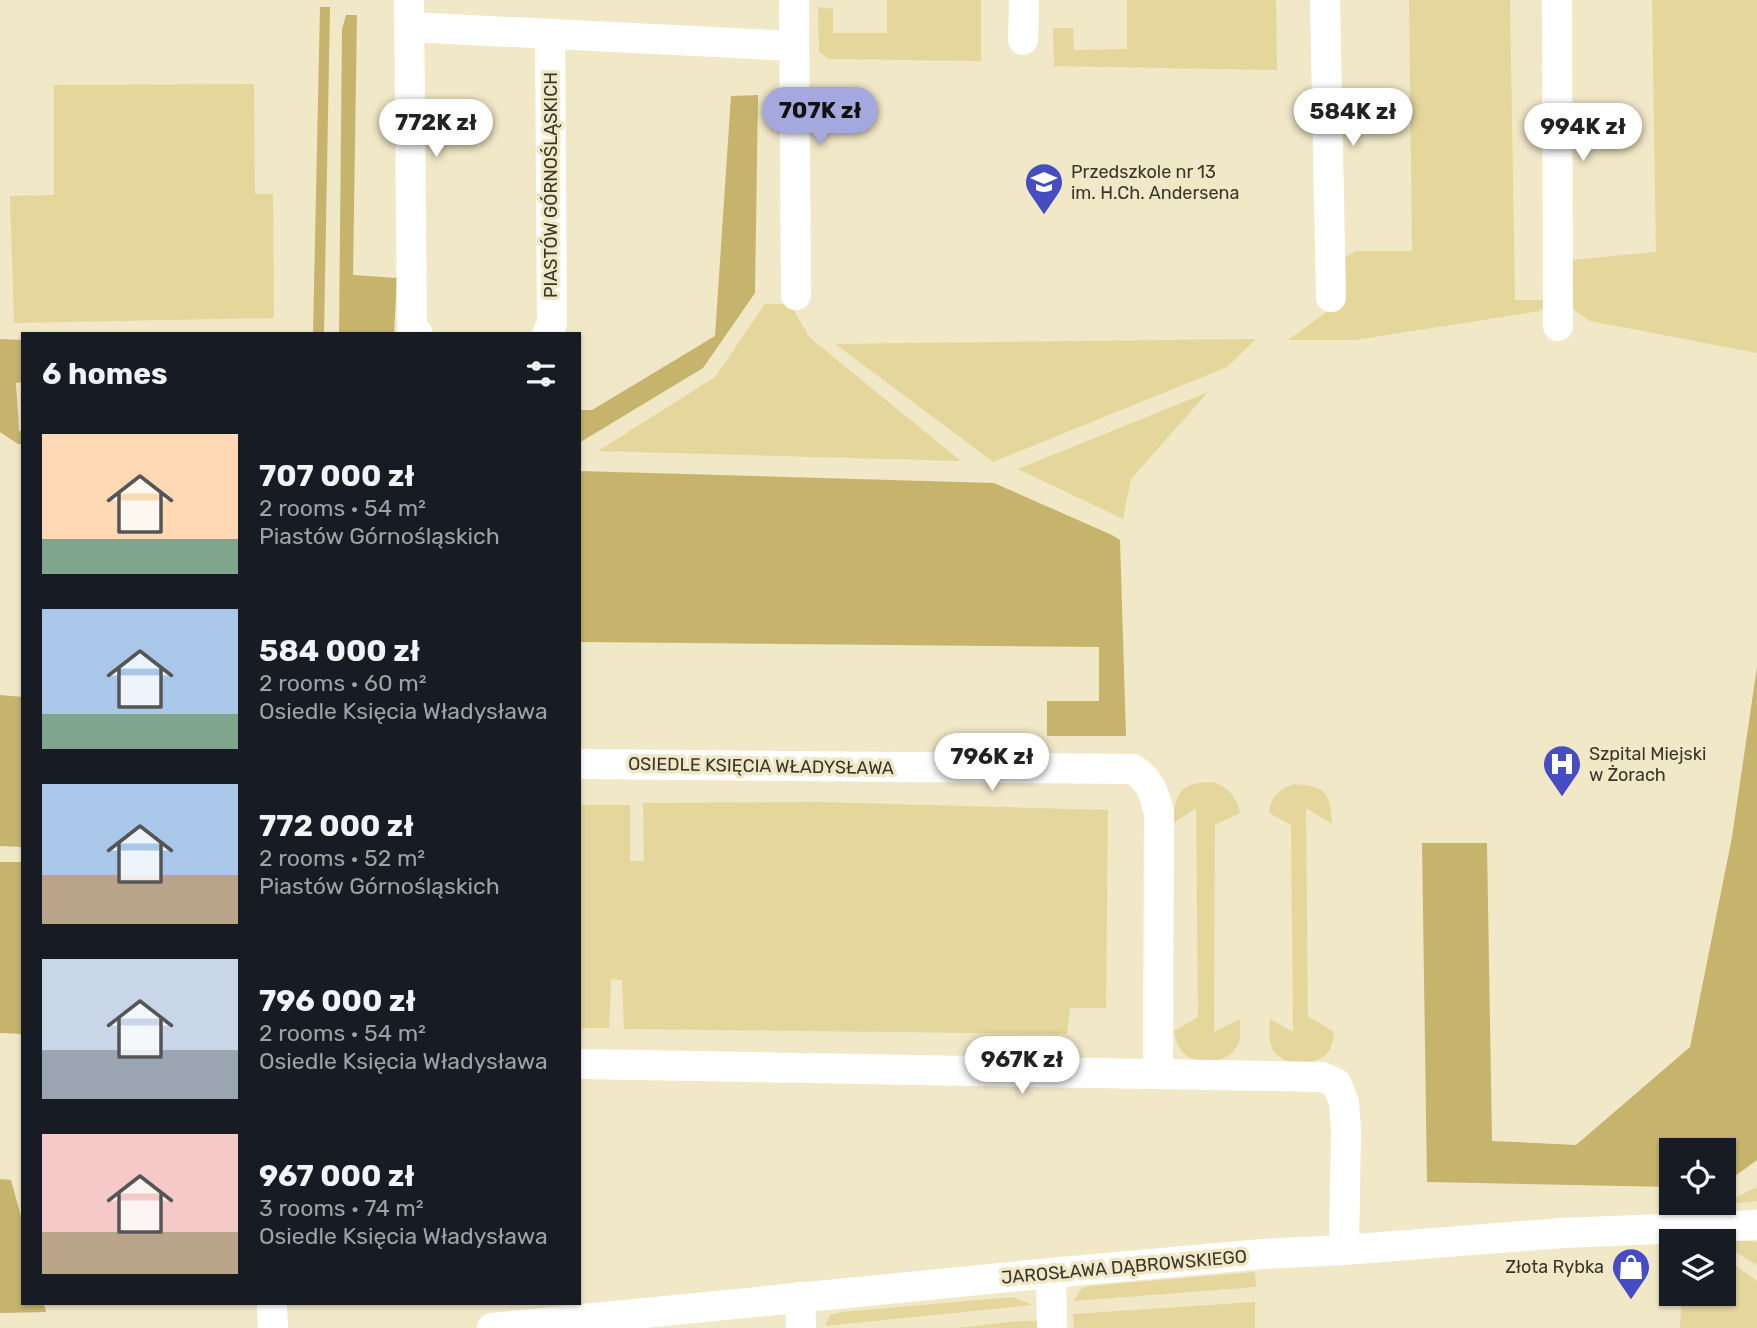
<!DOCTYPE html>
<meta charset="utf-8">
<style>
:root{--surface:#171b24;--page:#242831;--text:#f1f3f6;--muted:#9ea1a6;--accent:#a4a8de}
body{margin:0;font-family:Rubik,sans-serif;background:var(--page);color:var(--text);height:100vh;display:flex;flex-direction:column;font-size:26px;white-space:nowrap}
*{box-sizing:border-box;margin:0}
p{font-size:23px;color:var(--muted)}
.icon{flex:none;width:38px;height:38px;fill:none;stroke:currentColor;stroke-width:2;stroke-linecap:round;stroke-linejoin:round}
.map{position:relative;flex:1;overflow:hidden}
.sheet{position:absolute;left:21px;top:332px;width:560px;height:973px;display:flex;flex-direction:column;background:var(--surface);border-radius:0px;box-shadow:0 2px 5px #0004}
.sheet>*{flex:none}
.controls{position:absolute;left:1659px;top:1138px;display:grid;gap:14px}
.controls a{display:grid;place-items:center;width:77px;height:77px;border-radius:0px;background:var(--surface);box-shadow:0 2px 5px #0004;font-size:35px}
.price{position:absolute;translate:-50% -60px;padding:0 16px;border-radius:24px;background:#fff;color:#222;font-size:23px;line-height:46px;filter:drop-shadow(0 2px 4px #0008)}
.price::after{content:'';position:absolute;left:50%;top:42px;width:21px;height:16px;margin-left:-10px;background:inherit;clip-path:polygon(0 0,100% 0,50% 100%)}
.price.current{background:var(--accent);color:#111}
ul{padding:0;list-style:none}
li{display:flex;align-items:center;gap:21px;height:175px;padding:0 21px}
li span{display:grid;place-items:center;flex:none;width:196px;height:140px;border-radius:0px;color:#555}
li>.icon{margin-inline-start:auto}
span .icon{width:84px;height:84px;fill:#fffc;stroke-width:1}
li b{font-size:30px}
h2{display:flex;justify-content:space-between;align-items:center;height:84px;padding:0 21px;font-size:30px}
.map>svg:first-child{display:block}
</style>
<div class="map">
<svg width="1757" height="1328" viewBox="0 0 1757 1328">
<rect width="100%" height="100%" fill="#f1e8c7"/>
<g fill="#e5d69c">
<path d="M887 0H981V61L829 59 819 52 818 7 833 9V33H887Z"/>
<path d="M1127 0H1276L1277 70 1054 66 1053 28H1073L1074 50 1127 49Z"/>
<path d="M1409 0H1510L1515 300H1547L1540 311 1355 340H1288L1344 299V258L1356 251H1412Z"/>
<path d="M1652 0H1757V353L1590 321 1574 310 1572 298 1571 260 1656 252Z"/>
<path d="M254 84 255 194H273L274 318 14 323 10 196 54 195V85Z"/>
<path d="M765 304H790L810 338 961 461 598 451 715 377Z"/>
<path d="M1256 339 1227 367 993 462 835 344Z"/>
<path d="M1208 392 1131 479 1123 519 1018 469Z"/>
<path d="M1214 782C1229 789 1237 796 1240 813L1215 825 1214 1032 1240 1019C1240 1026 1241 1035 1239 1042 1231 1065 1191 1069 1179 1047 1176 1043 1175 1036 1174 1031L1198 1017 1196 808 1172 824C1176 793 1180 782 1214 782Z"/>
<path d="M1293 784C1325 786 1331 792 1332 824L1306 808 1308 1016 1334 1032C1333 1039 1332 1048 1327 1053 1314 1068 1280 1066 1272 1048 1268 1039 1270 1029 1270 1019L1293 1032 1291 825 1269 813C1272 796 1277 791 1293 784Z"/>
<path d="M819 802 1108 810 1106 1008H1070L1067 1034 624 1029 622 980 611 979 609 1028H579V805H630V861H644L643 803Z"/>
<path d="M1757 1187V1201L1720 1205Z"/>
<path d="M1725 1239 1757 1242V1265L1726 1246Z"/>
<path d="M1733 1264 1757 1281V1328H1680L1682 1293H1724V1265Z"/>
<path d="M1255 1272 1256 1287 1074 1301 1081 1289 1089 1286Z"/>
<path d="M1013 1297 1032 1305 825 1326 830 1315 841 1312Z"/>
<path d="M1255 1302V1328H1074L1073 1314Z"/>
<path d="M1021 1321H1042L1043 1328H956Z"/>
</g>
<g fill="#c6b46d">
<path d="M320 7H330L324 334H313Z"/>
<path d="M346 15H357L353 275 397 278 394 334H339L342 29Z"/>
<path d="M758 95 755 293 703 368 579 443V410H592L715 336 731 96Z"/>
<path d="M0 339 23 340V382L16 383 19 431 23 432V444H18L0 432Z"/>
<path d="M579 471 994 483 1112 535 1120 540 1126 736H1047V701H1099V647L579 642Z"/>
<path d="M1757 667V1160L1724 1184V1150H1671V1187L1427 1182 1422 843H1487L1492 1141 1576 1145 1690 1047 1732 837Z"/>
<path d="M0 695 23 697V847L0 846Z"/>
<path d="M0 862H23V1034L0 1033Z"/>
<path d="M0 1179 11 1180 23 1224V1304H44L46 1312 0 1313Z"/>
</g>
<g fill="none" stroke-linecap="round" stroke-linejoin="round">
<g stroke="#fff" stroke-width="30">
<path d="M409 0 412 330 418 334"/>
<path d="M794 0 796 295"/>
<path d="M1325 0 1331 297"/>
<path d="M1557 0 1558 326"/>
<path d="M410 27 794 46"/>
<path d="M1023 40 1024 0"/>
<path d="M547 334 552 324 550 34"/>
<path d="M579 764 1133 769C1151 782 1154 792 1159 813L1158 1073"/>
<path d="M579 1064 1323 1077 1336 1083 1344 1102 1346 1130 1344 1250"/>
<path d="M1051 1273 1052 1328"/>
<path d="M800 1297 801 1328"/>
<path d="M272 1304 273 1328"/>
<path d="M492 1328 1051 1273 1262 1254 1344 1250 1563 1233 1757 1225"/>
</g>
</g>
<defs>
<symbol id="school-pin" viewBox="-11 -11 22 30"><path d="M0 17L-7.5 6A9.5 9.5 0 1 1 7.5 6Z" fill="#464cc1" stroke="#f1e8c7"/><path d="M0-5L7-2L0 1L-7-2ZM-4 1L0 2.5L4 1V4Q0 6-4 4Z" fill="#fff"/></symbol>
<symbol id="hospital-pin" viewBox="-11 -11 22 30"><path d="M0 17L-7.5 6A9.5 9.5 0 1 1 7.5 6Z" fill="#464cc1" stroke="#f1e8c7"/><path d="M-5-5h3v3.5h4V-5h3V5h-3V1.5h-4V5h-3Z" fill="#fff"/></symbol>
<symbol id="shop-pin" viewBox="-11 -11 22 30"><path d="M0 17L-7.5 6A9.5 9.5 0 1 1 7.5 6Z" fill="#464cc1" stroke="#f1e8c7"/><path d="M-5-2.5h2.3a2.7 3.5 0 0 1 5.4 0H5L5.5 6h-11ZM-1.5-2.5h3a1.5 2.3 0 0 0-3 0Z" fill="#fff"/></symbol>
</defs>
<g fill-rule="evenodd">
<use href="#school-pin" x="1022" y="160" width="44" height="60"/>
<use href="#hospital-pin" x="1540" y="742" width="44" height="60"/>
<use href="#shop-pin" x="1609" y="1245" width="44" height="60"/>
</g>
<g text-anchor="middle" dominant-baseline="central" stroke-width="7" stroke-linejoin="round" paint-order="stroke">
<g font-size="18" fill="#3a3629" stroke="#f1e8c7" text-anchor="start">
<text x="1071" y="172">Przedszkole nr 13<tspan x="1071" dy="21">im. H.Ch. Andersena</tspan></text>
<text x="1589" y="754">Szpital Miejski<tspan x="1589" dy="21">w Żorach</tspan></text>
<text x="1604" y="1267" text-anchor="end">Złota Rybka</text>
</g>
<g font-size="18" fill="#3a3629" stroke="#f1e8c7">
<text transform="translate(551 185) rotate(-90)">PIASTÓW GÓRNOŚLĄSKICH</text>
<text transform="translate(761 766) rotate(1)">OSIEDLE KSIĘCIA WŁADYSŁAWA</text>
<text transform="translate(1124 1267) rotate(-5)">JAROSŁAWA DĄBROWSKIEGO</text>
</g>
</g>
</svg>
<div class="controls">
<a><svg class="icon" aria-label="locate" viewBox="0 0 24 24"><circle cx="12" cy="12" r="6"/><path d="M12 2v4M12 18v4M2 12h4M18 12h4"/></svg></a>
<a><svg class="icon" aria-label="layers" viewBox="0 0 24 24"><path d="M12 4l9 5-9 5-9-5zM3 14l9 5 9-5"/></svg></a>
</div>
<b class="price current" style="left:820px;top:147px">707K zł</b>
<b class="price" style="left:1353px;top:148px">584K zł</b>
<b class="price" style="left:436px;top:159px">772K zł</b>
<b class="price" style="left:1583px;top:163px">994K zł</b>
<b class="price" style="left:992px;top:793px">796K zł</b>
<b class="price" style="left:1022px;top:1096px">967K zł</b>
<section class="sheet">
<h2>6 homes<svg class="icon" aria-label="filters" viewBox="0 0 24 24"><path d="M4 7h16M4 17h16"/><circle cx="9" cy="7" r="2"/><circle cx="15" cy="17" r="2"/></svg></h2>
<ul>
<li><span style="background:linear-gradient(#ffd9b3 75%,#7fa58c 0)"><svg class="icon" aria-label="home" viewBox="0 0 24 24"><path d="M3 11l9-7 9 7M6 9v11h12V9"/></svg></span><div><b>707 000 zł</b><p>2 rooms · 54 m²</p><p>Piastów Górnośląskich</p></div></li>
<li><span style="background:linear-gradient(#a9c7e8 75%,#7fa58c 0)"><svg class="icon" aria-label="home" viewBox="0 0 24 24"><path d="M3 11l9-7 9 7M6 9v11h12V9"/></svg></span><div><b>584 000 zł</b><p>2 rooms · 60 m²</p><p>Osiedle Księcia Władysława</p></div></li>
<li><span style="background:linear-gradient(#a9c7e8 65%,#b9a48a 0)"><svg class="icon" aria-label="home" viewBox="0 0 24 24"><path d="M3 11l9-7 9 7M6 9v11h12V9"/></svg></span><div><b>772 000 zł</b><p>2 rooms · 52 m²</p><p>Piastów Górnośląskich</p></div></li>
<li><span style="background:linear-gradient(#c9d6e8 65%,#9aa5b1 0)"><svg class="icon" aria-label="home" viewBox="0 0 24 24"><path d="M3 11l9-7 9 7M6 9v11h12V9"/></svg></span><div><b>796 000 zł</b><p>2 rooms · 54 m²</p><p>Osiedle Księcia Władysława</p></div></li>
<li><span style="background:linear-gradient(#f6c9c9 70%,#b9a48a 0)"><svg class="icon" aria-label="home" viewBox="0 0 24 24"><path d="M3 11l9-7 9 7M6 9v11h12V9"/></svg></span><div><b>967 000 zł</b><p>3 rooms · 74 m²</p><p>Osiedle Księcia Władysława</p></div></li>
</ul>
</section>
</div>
